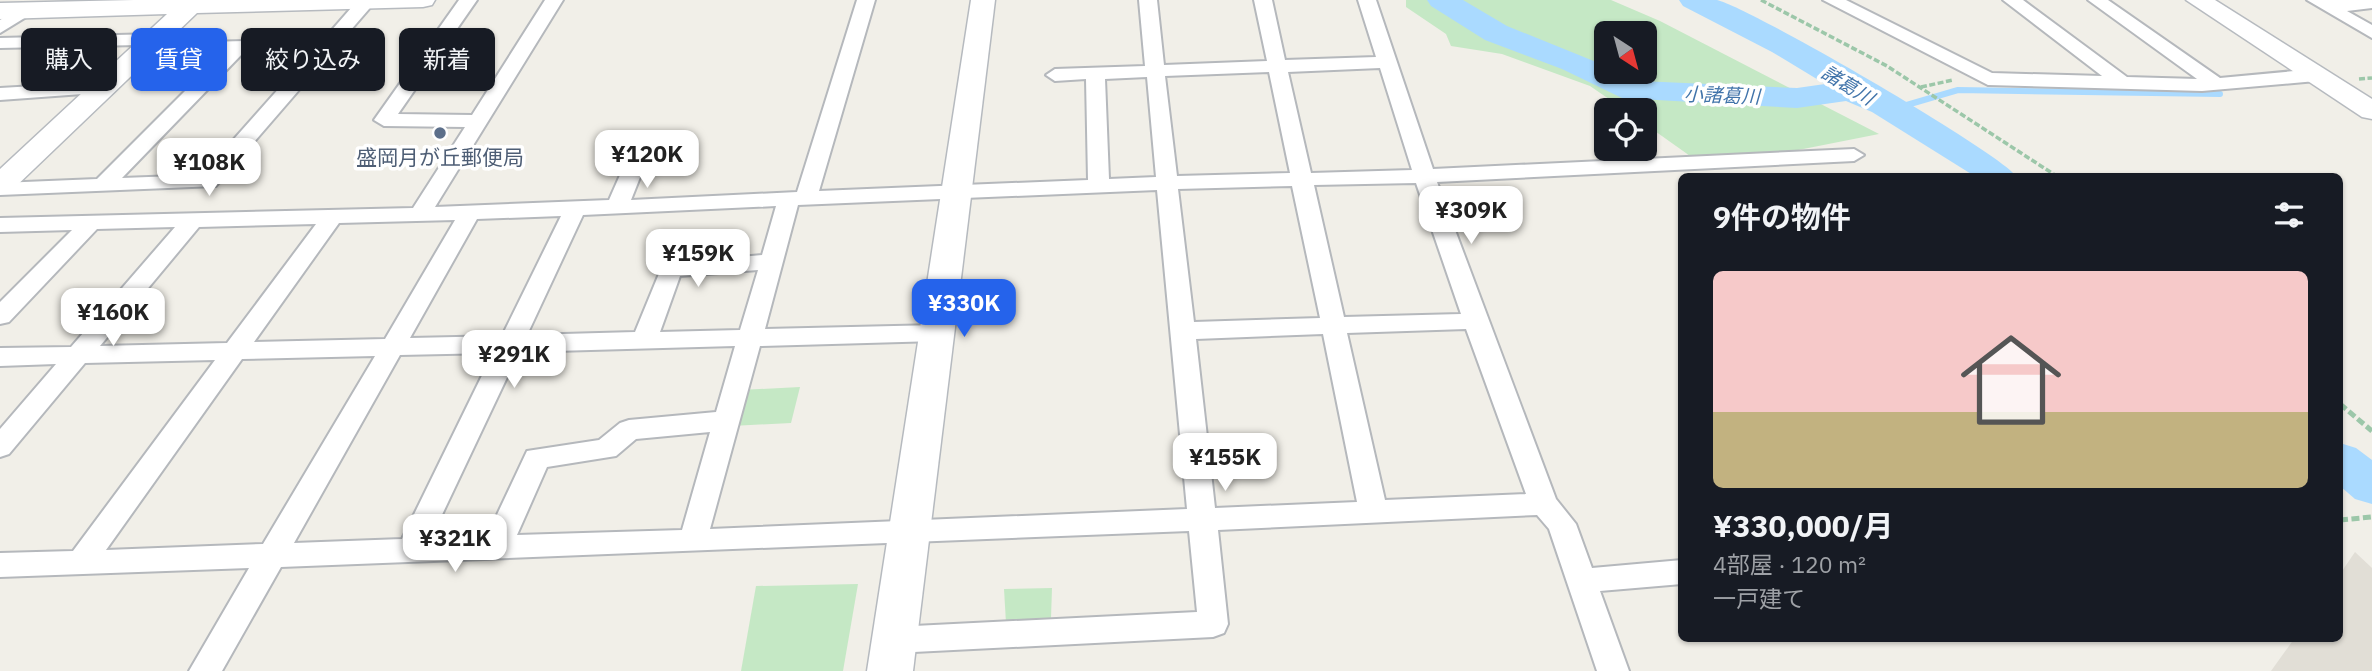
<!DOCTYPE html>
<html lang="ja">
<meta charset="utf-8">
<style>
:root{--surface:#171b24;--page:#20242c;--text:#f1f3f6;--muted:#9ea1a6;--accent:#2563eb}
body{margin:0;font-family:"IBM Plex Sans","Noto Sans JP",sans-serif;background:var(--page);color:var(--text);height:100vh;display:flex;flex-direction:column;font-size:26px;white-space:nowrap}
*{box-sizing:border-box;margin:0}
p{font-size:23px;color:var(--muted)}
.icon{flex:none;width:38px;height:38px;fill:none;stroke:currentColor;stroke-width:2;stroke-linecap:round;stroke-linejoin:round}
.map{position:relative;flex:1;overflow:hidden}
.side{position:absolute;left:1678px;top:173px;width:665px;height:469px;display:flex;flex-direction:column;background:var(--surface);border-radius:10px;box-shadow:0 2px 5px #0004}
.side>*{flex:none}
.hud{position:absolute;left:21px;top:28px;width:665px;height:63px;display:flex;gap:14px}
.needle{width:46px;rotate:144deg}
.fabs{position:absolute;left:1594px;top:21px;display:grid;gap:14px}
.fabs a{display:grid;place-items:center;width:63px;height:63px;border-radius:10px;background:var(--surface);box-shadow:0 2px 5px #0004;font-size:35px}
.price{position:absolute;translate:-50% -60px;padding:0 16px;border-radius:14px;background:#fff;color:#222;font-size:23px;line-height:46px;filter:drop-shadow(0 2px 4px #0008)}
.price::after{content:'';position:absolute;left:50%;top:42px;width:21px;height:16px;margin-left:-10px;background:inherit;clip-path:polygon(0 0,100% 0,50% 100%)}
.price.current{background:var(--accent);color:#fff}
ul{padding:0;list-style:none}
li{display:grid;align-content:center;gap:14px;height:371px;padding:0 35px}
li span{display:grid;place-items:center;height:217px;border-radius:10px;color:#555}
li>.icon{margin-inline-start:auto}
span .icon{width:126px;height:126px;fill:#fffc;stroke-width:1}
li b{font-size:30px}
h2{display:flex;justify-content:space-between;align-items:center;height:84px;padding:0 35px;font-size:30px}
.chip{padding:0 24px;border-radius:10px;background:var(--surface);box-shadow:0 2px 5px #0004;font-size:24px;line-height:63px}
.chip.current{background:var(--accent);color:#fff}
.map>svg:first-child{display:block}
</style>
<div class="map">
<svg width="2372" height="671" viewBox="0 0 2372 671">
<rect width="100%" height="100%" fill="#f1efe8"/>
<path fill="#e1ded6" d="M2355 552 2372 568V671H2271L2294 639H2340V574Z"/>
<g fill="#c5e8c5" fill-rule="evenodd">
<path d="M1406 0H1611L1660 21 1879 134 1707 168 1645 124V110H1625L1590 86 1502 54 1451 46 1446 34 1406 7ZM1606 33H1645V72H1606Z"/>
<path d="M800 387 791 423 732 426 740 390Z"/>
<path d="M858 584 843 671H741L756 586Z"/>
<path d="M1052 588 1051 618 1006 623 1004 589Z"/>
</g>
<g fill="none" stroke-linecap="round" stroke-linejoin="round">
<path stroke="#aadaff" stroke-width="6" d="M1893 109 1958 90 2220 94"/>
<g fill="#aadaff" fill-rule="evenodd">
<path d="M1427 0H1463L1507 26 1606 66V72H1620L1640 81 1797 88 1825 84 1772 52 1683 6 1679 0C1691 0 1705 0 1717 0 1749 7 2001 153 2017 177H1976L1872 112 1846 101 1797 108 1622 98 1562 69 1485 40 1431 6Z"/>
<path d="M2340 443 2356 448 2372 460V504L2355 499 2340 486Z"/>
</g>
<defs>
<g id="street">
<path d="M358 0 375 2 216 186 0 195V183L97 179 222 54 144 55 135 49 138 45 0 48V38L155 34 164 39 160 43 324 39ZM313 50 202 175 122 178 243 53Z"/>
<path d="M459 0H477L398 114 472 115 545 0H563L435 207 609 200 628 157 638 151 648 157 631 200 797 192 857 0H875L819 191 1088 180 1086 79 1055 81 1046 75 1055 69 1145 66 1139 0H1157L1164 65 1267 61 1254 0H1272L1285 60 1376 57 1358 0H1376L1433 169 1854 149 1864 155 1854 161 1437 182 1556 499 1576 524 1592 568 1682 560V584L1600 591 1629 671H1597L1549 529 1537 515 1218 530 1228 624 1224 633 1213 637 894 653 883 649 879 640 883 631 894 627 1197 612 1189 531 281 567 222 671H189L249 568 0 577V553L73 551 215 360 85 363 9 454 0 457V429L56 364 0 366V348L71 347 175 227 97 229 9 322 0 324V302L72 230 0 232V218L413 208 465 127 384 126 374 120ZM1380 68 1412 170 1311 173 1288 72ZM1269 72 1290 173 1177 176 1165 76ZM1147 77 1156 177 1109 179 1105 79ZM1416 183 1461 314 1344 317 1314 185ZM1292 186 1320 318 1194 322 1178 189ZM1157 190 1187 509 710 529 760 346 937 341 946 339 949 333 946 327 937 325 765 329 798 205ZM776 206 762 255 663 264 635 332 527 335 583 215ZM561 216 502 336 410 338 477 219ZM455 220 385 339 254 342 339 223ZM316 224 227 343 100 346 199 227ZM758 270 740 330 660 332 680 276ZM1466 329 1526 494 1385 500 1347 333ZM1323 334 1357 502 1215 508 1196 339ZM735 346 716 412 629 420 620 423 599 440 527 451 487 536 431 538 519 352ZM493 353 402 539 294 543 400 355ZM375 356 263 544 106 550 242 359ZM710 432 682 530 517 535 547 467 616 456 636 439Z"/>
<path d="M1823 0H1846L1992 73 2102 76 2003 0H2023L2127 77 2197 79 2088 0H2108L2220 78 2316 69 2325 75 2316 81 2202 91 1988 85Z"/>
<path d="M2307 0H2372V8L2347 11 2372 25V38Z"/>
<path d="M25 5 34 10 31 14 0 33V20Z"/>
<path d="M103 82 113 88 110 92 0 100V88Z"/>
</g>
<g id="secondary">
<path d="M134 0H435L432 5 423 7 197 13 11 191 0 194V169L167 14 0 19V3Z"/>
<path d="M971 0H995L913 671H867Z"/>
<path d="M2186 0H2215L2372 99V119L2362 117Z"/>
</g>
</defs>
<use href="#street" stroke="#b5b8bc" stroke-width="4"/>
<use href="#secondary" stroke="#b6babf" stroke-width="3"/>
<g stroke="#9cc7a9" stroke-width="3.5" stroke-dasharray="6 2.5" stroke-linecap="butt">
<path d="M1761 0 1887 66 2058 177"/>
<path d="M2359 79 2372 78"/>
<path d="M1921 87 1953 80"/>
</g>
<g stroke="#9cc7a9" stroke-width="5" stroke-dasharray="8 3.5" stroke-linecap="butt">
<path d="M2340 404 2372 431"/>
<path d="M2340 520 2372 517"/>
</g>
<use href="#street" fill="#fff" fill-rule="evenodd"/>
<use href="#secondary" fill="#fff" fill-rule="evenodd"/>
</g>
<circle fill="#5c6f8a" stroke="#fff" stroke-width="2.5" cx="440" cy="133" r="7"/>
<g text-anchor="middle" dominant-baseline="central" stroke-width="7" stroke-linejoin="round" paint-order="stroke">
<g font-size="19" font-style="italic" fill="#4174aa" stroke="#fff">
<text transform="translate(1848 85) rotate(31)">諸葛川</text>
<text transform="translate(1722 95) rotate(2)">小諸葛川</text>
</g>
<g font-size="21" fill="#4e5e75" stroke="#fff">
<text x="440" y="157">盛岡月が丘郵便局</text>
</g>
</g>
</svg>
<div class="fabs">
<a><svg class="needle" viewBox="-14 -14 28 28"><path d="M0-13l5 13h-10z" fill="#e53935"/><path d="M0 13l5-13h-10z" fill="#9ea1a6"/></svg></a>
<a><svg class="icon" aria-label="locate" viewBox="0 0 24 24"><circle cx="12" cy="12" r="6"/><path d="M12 2v4M12 18v4M2 12h4M18 12h4"/></svg></a>
</div>
<b class="price" style="left:647px;top:190px">¥120K</b>
<b class="price" style="left:209px;top:198px">¥108K</b>
<b class="price" style="left:1471px;top:246px">¥309K</b>
<b class="price" style="left:698px;top:289px">¥159K</b>
<b class="price current" style="left:964px;top:339px">¥330K</b>
<b class="price" style="left:113px;top:348px">¥160K</b>
<b class="price" style="left:514px;top:390px">¥291K</b>
<b class="price" style="left:1225px;top:493px">¥155K</b>
<b class="price" style="left:455px;top:574px">¥321K</b>
<div class="hud">
<a class="chip">購入</a>
<a class="chip current">賃貸</a>
<a class="chip">絞り込み</a>
<a class="chip">新着</a>
</div>
<section class="side">
<h2>9件の物件<svg class="icon" aria-label="filters" viewBox="0 0 24 24"><path d="M4 7h16M4 17h16"/><circle cx="9" cy="7" r="2"/><circle cx="15" cy="17" r="2"/></svg></h2>
<ul>
<li><span style="background:linear-gradient(#f6c9c9 65%,#c2b280 0)"><svg class="icon" aria-label="home" viewBox="0 0 24 24"><path d="M3 11l9-7 9 7M6 9v11h12V9"/></svg></span><div><b>¥330,000/月</b><p>4部屋 · 120 m²</p><p>一戸建て</p></div></li>
</ul>
</section>
</div>
